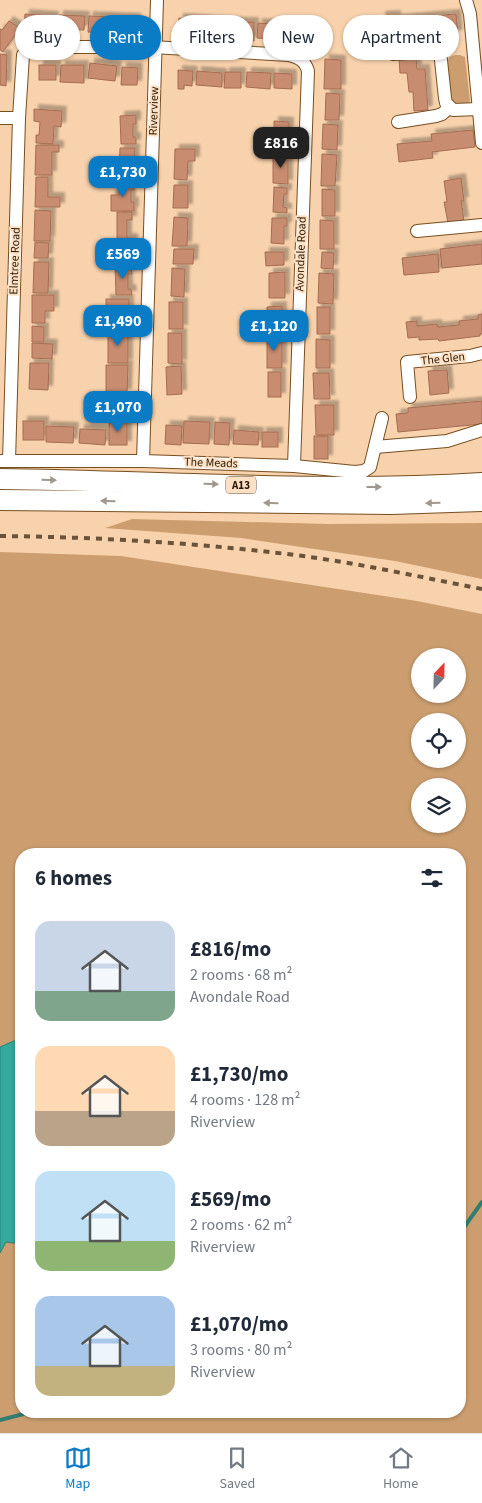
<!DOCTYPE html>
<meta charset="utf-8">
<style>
:root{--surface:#fff;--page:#f6f6f7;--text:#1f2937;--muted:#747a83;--line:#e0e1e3;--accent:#0a7bc5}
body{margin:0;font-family:"Source Sans 3",sans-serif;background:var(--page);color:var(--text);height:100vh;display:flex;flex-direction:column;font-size:19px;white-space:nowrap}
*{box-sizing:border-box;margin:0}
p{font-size:16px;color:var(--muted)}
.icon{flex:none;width:28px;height:28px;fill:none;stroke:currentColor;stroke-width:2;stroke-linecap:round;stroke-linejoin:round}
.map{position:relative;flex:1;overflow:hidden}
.side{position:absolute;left:15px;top:848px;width:451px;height:570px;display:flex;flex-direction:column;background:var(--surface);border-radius:20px;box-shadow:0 1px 4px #0004}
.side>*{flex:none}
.banner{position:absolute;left:15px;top:15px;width:452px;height:45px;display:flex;gap:10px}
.needle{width:32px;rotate:22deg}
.buttons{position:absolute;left:411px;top:648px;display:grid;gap:10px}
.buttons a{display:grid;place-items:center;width:55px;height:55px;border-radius:50%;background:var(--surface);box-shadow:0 1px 4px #0004;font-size:25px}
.price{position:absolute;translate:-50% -42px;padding:0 11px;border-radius:10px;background:var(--accent);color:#fff;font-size:16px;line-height:32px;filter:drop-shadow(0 1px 2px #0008)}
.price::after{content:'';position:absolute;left:50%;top:30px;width:15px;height:11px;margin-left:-8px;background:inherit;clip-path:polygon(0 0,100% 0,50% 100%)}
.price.on{background:#222;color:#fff}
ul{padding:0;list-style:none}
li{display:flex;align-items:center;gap:15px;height:125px;padding:0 20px}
li span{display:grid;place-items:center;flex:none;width:140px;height:100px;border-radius:15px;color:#555}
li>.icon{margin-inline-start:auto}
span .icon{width:60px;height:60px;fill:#fffc;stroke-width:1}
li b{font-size:21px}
h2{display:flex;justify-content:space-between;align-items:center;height:60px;padding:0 20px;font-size:21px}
.tag{padding:0 18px;border-radius:22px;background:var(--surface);box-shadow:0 1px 4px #0004;font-size:18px;line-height:45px}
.tag.on{background:var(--accent);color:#fff}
.tab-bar{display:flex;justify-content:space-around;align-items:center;height:70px;border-top:1px solid var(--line);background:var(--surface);font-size:14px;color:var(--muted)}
.tab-bar a{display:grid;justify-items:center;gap:2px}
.tab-bar .on{color:var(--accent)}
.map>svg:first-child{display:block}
</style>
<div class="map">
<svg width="482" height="1433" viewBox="0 0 482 1433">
<defs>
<filter id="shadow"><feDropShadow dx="4.5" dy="-4.5" stdDeviation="1" flood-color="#0004"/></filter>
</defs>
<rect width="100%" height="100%" fill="#f8d2ac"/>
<g fill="#cc9e6f" fill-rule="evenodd">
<path d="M455 55H460L465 57 470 101 467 104 455 105 450 99 446 63 450 57Z"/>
<path d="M132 519 328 524 482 523V579L395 561 241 538 105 528Z"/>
<path d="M0 552 121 556 417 601 482 614V1433H0ZM420 656H458V694H420ZM420 721H458V759H420ZM420 786H458V824H420ZM21 854H460V1411H21Z"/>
</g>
<path fill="#34a99e" stroke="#317e70" d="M21 1038V1244L6 1242 0 1253V1047Z"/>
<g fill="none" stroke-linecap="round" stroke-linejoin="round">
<g stroke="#317e70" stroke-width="4">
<path d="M460 1233 482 1202"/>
<path d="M0 1420 35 1411"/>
</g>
</g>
<g fill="#c88d71" stroke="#a56c51" filter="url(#shadow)">
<path d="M25 14 54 16 53 30 24 29Z"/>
<path d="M456 14 458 34 396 39 395 30 382 32 381 16 396 15V19Z"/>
<path d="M59 15 85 16 84 30 58 29Z"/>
<path d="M89 16 136 18V34L88 32Z"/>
<path d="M179 18 222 21 221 36 178 33Z"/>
<path d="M9 21 20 28 3 52 0 50V29L2 30Z"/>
<path d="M225 22H254V41H247V36H234V39H224Z"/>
<path d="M258 23 288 25 287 40 257 38Z"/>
<path d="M299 23 313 28 308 43 294 38Z"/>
<path d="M0 54 7 55 6 86 0 85Z"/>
<path d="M416 58 417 69H425L428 110 414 111 413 92H409L407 73H400L399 59Z"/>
<path d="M325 59 341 60V89H324Z"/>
<path d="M90 63 117 66 115 81 88 78Z"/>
<rect x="39" y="65" width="17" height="15"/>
<path d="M61 65H84V83L60 82Z"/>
<path d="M122 67 138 68 137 85H121Z"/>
<path d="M178 70 193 71 192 86 184 85V89H178Z"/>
<path d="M197 71 222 73V87L196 85Z"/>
<path d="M225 72H241V88H224Z"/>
<path d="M247 72 271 73 270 89 246 87Z"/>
<path d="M274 73 292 74V89L274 88Z"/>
<path d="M326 93 340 94 339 120H325Z"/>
<path d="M34 109 62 111 61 127 54 126 53 144 36 143V135H39L40 122 34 121Z"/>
<path d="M136 115V124H133V137H136V144H121L120 116Z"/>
<path d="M274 121 289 122V131H287V146H274Z"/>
<path d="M323 124 338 125 337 150 322 149Z"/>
<path d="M473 130 475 147 432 152 433 158 399 162 397 144 432 141 431 134Z"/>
<path d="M36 145H59V152H52V175H35Z"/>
<path d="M120 148H135L134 179 119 178Z"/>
<path d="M175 149H195V161H188L187 180 174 179Z"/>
<path d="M273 154H288V184L273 183Z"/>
<path d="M322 154 337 155 335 186H321Z"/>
<path d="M36 177H48V197H60V207H35Z"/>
<path d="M461 178 464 201H461L464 221 448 223 444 202H447L444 181Z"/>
<path d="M119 182H134V190H131V202H134V211H111V195H119Z"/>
<path d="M174 185H188V208H173Z"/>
<path d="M274 187 287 188V194H284L283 207 287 208V213L273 212Z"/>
<path d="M322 189 335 190V216H322Z"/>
<path d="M35 210 51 211 50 241H34Z"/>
<path d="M117 212H132V220H127V238H133V244H117Z"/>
<path d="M174 217 188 218 187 246H172Z"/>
<path d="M272 218H287V226H284V244L271 243Z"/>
<path d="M320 220 334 221V249H320Z"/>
<path d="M35 242 49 243 48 258H34Z"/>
<path d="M482 244V264L442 268 440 249Z"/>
<path d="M117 245H129V259L116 258Z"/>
<path d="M174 249H194L193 264H173Z"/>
<path d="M265 252H284V265L266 266Z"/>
<path d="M322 252 334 253 333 269 321 268Z"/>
<path d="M438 254 439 272 404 275 402 258Z"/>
<path d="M34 262H49L48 293H33Z"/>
<path d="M131 265 132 274H128V289H131L132 295H116L115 266Z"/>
<path d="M172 268 185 269 184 297 171 296Z"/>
<path d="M285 272V298H269V273Z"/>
<path d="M319 273 334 274 333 304 318 303Z"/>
<path d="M32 295H54V311H45V323H32Z"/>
<rect x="106" y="299" width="23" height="28"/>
<rect x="169" y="302" width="14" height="27"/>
<path d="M282 306V333H267V307Z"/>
<rect x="317" y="307" width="13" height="27"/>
<path d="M482 314V334H480V336L439 341 438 339 419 340V337L408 338 406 322 417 321V326L437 324 438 327 459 325V321L478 319V315Z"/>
<path d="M32 326 44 327V342H32Z"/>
<rect x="108" y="331" width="20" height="32"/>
<path d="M168 333H182V364L168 363Z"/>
<rect x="267" y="337" width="15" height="31"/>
<path d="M316 339 330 340V368H316Z"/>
<path d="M32 343 53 344 52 359 32 358Z"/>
<path d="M30 363H49L48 390 29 389Z"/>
<path d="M106 365H128L127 393H106Z"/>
<path d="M181 366 182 394 167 395 166 367Z"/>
<path d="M447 370 449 393 430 395 428 371Z"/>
<rect x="268" y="372" width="13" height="25"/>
<path d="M313 373H329L330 399H314Z"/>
<path d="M482 401V424L398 432 396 414 408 413V408Z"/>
<path d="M315 405H334V435H316Z"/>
<rect x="23" y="421" width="21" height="19"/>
<rect x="109" y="421" width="18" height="24"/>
<path d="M184 421 210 422 209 444 183 443Z"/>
<path d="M215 422 230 423 229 445 214 444Z"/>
<path d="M166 425 182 426 181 445 165 444Z"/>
<path d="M46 426 74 427 73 443 46 442Z"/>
<path d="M80 429 106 430 105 445 79 443Z"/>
<path d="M234 430 259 432 258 445 233 444Z"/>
<rect x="262" y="432" width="16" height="15"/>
<rect x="314" y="436" width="14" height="23"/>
</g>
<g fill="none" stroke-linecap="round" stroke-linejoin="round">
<defs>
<g id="minor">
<path d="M466 0 470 14 482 143"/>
<path d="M393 54 440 51 445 98 446 103 453 110 479 109"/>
<path d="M0 118H19"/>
<path d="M398 122 436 116 442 114 449 108"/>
<path d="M417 231 482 225"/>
<path d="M410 397 407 362 470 356 482 353"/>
<path d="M375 447 447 441 482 430"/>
<path d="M2 461H143L294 466 355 472 364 471 370 467 382 418"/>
<path d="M9 461 19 118 23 55 26 50 36 47H152L289 55C300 58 305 61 308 71L294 466"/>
<path d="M143 461 157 0"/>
</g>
<g id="trunk">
<path d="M0 479C161 481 321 493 482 483"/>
<path d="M0 500 391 504 482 501"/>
</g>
</defs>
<use href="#minor" stroke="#774e20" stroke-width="14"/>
<use href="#trunk" stroke="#774e20" stroke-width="22"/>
<use href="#minor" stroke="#fff" stroke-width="12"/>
<use href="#trunk" stroke="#fff" stroke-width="20"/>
<path stroke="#6b533a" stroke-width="4" stroke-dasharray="6 6" stroke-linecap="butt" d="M0 536C99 537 197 543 295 555 358 563 420 577 482 589"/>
</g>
<defs><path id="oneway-solid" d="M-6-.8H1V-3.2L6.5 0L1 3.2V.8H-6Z" transform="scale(1.25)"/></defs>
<g fill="#9f988f">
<use href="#oneway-solid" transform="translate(49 480) rotate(1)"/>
<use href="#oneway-solid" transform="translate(211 484) rotate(2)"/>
<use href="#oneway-solid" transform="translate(374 487)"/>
<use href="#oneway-solid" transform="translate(108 501) rotate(-179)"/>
<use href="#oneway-solid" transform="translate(271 503) rotate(-179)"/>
<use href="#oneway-solid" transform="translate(433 503) rotate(178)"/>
</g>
<g text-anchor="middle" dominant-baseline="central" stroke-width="4" stroke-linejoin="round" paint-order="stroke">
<rect fill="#fee1c5" stroke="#6a553f" stroke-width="1" x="226" y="476.5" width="30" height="17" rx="4"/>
<g font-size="11" font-weight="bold" fill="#2a1906">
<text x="241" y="485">A13</text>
</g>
<g font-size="12" fill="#2a1906" stroke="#fee1c5">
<text transform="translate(154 111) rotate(-88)">Riverview</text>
<text transform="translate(301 254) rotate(-88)">Avondale Road</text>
<text transform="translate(15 261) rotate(-88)">Elmtree Road</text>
<text transform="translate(443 359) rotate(-6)">The Glen</text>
<text transform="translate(211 463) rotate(2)">The Meads</text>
</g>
</g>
</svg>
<div class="buttons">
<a><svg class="needle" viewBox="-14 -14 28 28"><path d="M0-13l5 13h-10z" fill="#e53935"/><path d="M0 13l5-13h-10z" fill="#747a83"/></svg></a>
<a><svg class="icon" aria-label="locate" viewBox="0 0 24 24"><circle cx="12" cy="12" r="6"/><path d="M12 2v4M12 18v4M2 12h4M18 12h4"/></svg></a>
<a><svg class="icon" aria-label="layers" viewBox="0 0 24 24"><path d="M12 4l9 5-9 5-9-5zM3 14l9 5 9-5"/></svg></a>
</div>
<b class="price on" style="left:281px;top:169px">£816</b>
<b class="price" style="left:123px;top:198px">£1,730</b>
<b class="price" style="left:123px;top:280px">£569</b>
<b class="price" style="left:118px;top:347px">£1,490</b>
<b class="price" style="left:274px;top:352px">£1,120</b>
<b class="price" style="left:118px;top:433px">£1,070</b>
<div class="banner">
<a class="tag">Buy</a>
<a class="tag on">Rent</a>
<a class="tag">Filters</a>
<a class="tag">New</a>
<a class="tag">Apartment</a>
</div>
<section class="side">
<h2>6 homes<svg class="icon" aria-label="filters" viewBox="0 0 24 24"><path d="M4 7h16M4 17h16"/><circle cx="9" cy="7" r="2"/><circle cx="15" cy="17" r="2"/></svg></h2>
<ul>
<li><span style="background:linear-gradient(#c9d6e8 70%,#7fa58c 0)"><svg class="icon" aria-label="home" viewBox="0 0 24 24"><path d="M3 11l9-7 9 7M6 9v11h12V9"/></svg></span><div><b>£816/mo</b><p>2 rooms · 68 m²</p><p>Avondale Road</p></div></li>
<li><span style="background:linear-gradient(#ffd9b3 65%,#b9a48a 0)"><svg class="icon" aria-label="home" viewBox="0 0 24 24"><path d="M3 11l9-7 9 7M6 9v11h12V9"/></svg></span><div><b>£1,730/mo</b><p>4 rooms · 128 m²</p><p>Riverview</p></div></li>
<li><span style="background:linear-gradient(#bfe0f5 70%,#8fb573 0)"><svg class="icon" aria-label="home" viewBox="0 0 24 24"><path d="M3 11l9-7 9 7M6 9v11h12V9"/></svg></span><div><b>£569/mo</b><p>2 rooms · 62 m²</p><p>Riverview</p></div></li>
<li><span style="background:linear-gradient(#a9c7e8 70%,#c2b280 0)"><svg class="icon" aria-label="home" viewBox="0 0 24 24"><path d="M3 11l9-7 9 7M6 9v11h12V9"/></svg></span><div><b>£1,070/mo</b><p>3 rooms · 80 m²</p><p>Riverview</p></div></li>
</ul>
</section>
</div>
<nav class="tab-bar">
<a class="on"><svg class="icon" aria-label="map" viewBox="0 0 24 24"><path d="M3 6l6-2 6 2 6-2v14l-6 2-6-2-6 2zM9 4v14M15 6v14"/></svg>Map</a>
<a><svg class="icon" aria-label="saved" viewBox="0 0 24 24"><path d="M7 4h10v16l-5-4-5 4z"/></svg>Saved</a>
<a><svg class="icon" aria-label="home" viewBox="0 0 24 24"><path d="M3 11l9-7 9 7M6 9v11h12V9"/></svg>Home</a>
</nav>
